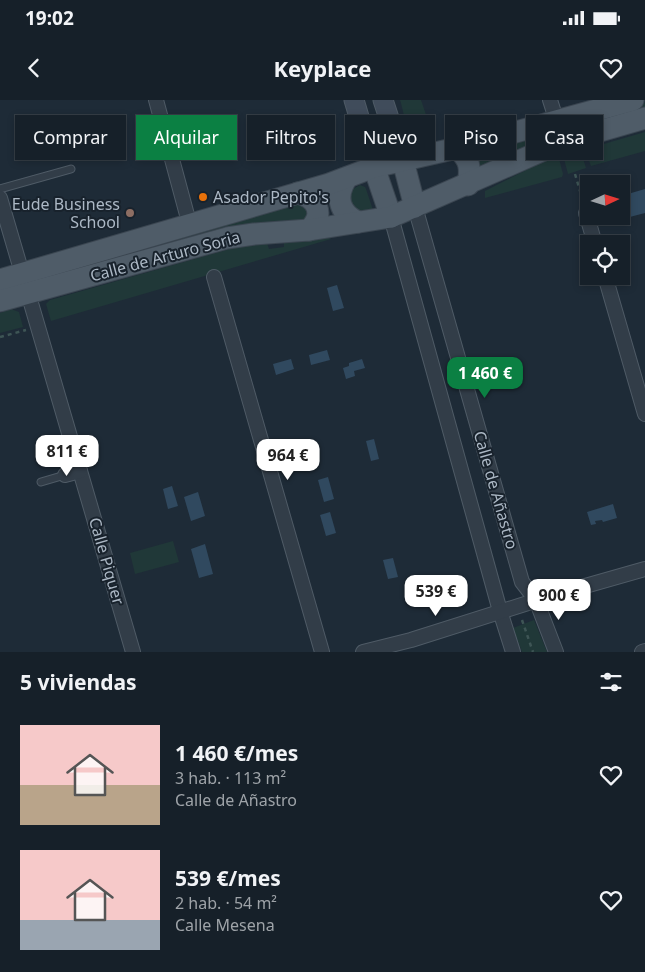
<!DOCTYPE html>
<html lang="es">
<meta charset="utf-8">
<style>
:root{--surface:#162029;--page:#232d35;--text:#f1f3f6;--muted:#9ea3a8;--line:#353e46;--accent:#0b8043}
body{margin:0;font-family:"Noto Sans",sans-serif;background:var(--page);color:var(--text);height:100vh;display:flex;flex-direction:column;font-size:19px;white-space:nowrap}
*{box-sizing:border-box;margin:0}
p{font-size:16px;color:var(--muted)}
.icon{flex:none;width:28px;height:28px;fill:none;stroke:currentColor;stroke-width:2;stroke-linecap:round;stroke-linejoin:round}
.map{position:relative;height:552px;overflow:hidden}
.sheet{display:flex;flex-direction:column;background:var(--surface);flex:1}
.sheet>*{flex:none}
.hud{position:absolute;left:15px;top:15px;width:615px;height:45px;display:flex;gap:10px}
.needle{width:32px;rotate:86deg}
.buttons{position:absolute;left:580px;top:75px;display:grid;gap:10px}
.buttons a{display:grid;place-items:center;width:50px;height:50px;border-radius:0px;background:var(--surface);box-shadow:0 2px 8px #0003,0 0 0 1px var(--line);font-size:25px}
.price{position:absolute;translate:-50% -42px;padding:0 11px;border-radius:10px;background:#fff;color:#222;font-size:16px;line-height:32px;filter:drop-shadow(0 1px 2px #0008)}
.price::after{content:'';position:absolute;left:50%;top:30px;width:15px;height:11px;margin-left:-8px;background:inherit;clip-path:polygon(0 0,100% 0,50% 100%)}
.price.active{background:var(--accent);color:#fff}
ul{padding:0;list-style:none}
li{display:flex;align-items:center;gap:15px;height:125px;padding:0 20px}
li span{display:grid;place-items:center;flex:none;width:140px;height:100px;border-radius:0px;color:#555}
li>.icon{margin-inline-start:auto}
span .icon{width:60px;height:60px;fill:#fffc;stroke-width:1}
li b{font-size:21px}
h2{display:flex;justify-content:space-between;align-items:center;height:60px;padding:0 20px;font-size:21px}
.pill{padding:0 18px;border-radius:0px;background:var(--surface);box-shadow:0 2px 8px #0003,0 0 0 1px var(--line);font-size:18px;line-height:45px}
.pill.active{background:var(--accent);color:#fff}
.status{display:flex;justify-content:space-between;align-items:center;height:35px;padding:0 25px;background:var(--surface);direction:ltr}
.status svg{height:14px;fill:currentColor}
header{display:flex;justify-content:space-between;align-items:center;height:65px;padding:0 20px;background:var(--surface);font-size:22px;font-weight:700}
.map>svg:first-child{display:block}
</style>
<div class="status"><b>19:02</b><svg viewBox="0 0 49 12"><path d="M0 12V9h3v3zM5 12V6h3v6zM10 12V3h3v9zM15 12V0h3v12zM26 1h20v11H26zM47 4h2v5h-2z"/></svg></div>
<header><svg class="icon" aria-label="back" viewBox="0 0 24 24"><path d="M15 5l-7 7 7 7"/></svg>Keyplace<svg class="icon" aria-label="heart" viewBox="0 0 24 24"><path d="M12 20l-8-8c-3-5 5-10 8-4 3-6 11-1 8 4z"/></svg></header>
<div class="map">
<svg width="645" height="552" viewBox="0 0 645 552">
<rect width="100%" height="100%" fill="#1e2b37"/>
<g fill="#203838">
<path d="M400 0H421L434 38C407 49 406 19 400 0Z"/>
<path d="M645 3V11L481 71 471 53Z"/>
<path d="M645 32V51L591 66 586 53 590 48Z"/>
<path d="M580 49 586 68 568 74 563 55Z"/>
<path d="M556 55H558L563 74 562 77 485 98V91Z"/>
<path d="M360 85 365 87 366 89 373 110 364 113 349 106 351 90Z"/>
<path d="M295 103H307L308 120 132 156 0 186Z"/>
<path d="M329 138 331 139 51 221 46 204 50 200 233 148 267 143 269 149 284 147V142Z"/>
<path d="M11 209 19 212 23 227 0 233V213Z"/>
<path d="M173 441 179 462 135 474 130 453Z"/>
<path d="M534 520 547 552H522L513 528Z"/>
</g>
<g fill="#30495f">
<path d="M645 89V113L622 119 621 96Z"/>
<path d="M337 185 344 208 333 211 327 188Z"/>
<path d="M327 250 330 260 311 265 309 255Z"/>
<path d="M291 259 294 269 276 275 273 264Z"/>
<path d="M362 259 365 268 354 271 355 276 346 279 343 268 349 266V263Z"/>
<path d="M374 339 379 359 371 361 366 341Z"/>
<path d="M328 377 334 399 324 402 318 380Z"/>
<path d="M172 386 178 406 168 409 163 389Z"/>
<path d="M198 392 205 416 191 421 184 397Z"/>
<path d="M613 404 617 418 603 422 602 420 595 421 596 424 591 425 587 412Z"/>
<path d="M330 412 336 433 326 436 320 415Z"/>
<path d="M205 444 213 474 199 478 191 449Z"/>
<path d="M393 458 398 477 388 479 383 460Z"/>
<path d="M424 482 427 492 412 497 409 486Z"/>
</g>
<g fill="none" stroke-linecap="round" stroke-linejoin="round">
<defs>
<g id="lane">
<path d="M0 89 71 69"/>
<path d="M41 382 65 375"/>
</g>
<g id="street">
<path d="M156 0 190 126"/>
<path d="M550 0 557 22"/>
<path d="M0 98 22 173"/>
<path d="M415 107 522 482 536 500 556 552"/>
<path d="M586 113 595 144"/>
<path d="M391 117 500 511 513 552"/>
<path d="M605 176 645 314"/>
<path d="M214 177 322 552"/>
<path d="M28 193 133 552"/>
<path d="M65 375 80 371"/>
<path d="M363 552 411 540 550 496 645 469"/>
<path d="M642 552 645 551"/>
</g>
<g id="secondary">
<path d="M354 0 374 67"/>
<path d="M383 0 403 61"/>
</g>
<g id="primary">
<path d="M457 48C470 60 471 67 468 85"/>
<path d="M403 61 415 107"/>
<path d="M374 67 391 117"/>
<path d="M346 79C335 97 339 113 358 122"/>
<path d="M298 93C318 99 325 114 309 130"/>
<path d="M0 180 329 84 374 67 457 48 633 0"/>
<path d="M0 201 227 138 254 134 309 130 391 117 562 42 645 18"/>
</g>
</defs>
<use href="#lane" stroke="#4f5b66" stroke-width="9"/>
<use href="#street" stroke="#4f5b66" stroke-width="16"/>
<use href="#secondary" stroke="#4f5b66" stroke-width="21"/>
<use href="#primary" stroke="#3b4651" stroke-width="23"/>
<g stroke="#3e5555" stroke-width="2.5" stroke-dasharray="4 4" stroke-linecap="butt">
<path d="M575 74 583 101"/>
<path d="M0 237 26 230"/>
<path d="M522 520 533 552"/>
</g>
<use href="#lane" stroke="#323d48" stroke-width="7"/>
<use href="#street" stroke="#323d48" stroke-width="14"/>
<use href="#secondary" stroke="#404c5b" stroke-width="19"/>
<use href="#primary" stroke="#4f5c68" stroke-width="21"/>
</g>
<circle fill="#e8710a" stroke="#18222c" stroke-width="2" cx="203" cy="97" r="5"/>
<circle fill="#8d6e63" stroke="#18222c" stroke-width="2" cx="130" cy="113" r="5"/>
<g text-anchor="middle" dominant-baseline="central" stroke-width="4" stroke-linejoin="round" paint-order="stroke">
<g font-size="16" fill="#acb8c5" stroke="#18222c" text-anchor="start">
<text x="213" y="97">Asador Pepito's</text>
<text x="120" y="104" text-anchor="end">Eude Business<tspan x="120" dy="18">School</tspan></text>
</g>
<g font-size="16" fill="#acb8c5" stroke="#18222c">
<text transform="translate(165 156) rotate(-15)">Calle de Arturo Soria</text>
<text transform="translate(496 390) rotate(74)">Calle de Añastro</text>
<text transform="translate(107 461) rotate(74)">Calle Piquer</text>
</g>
</g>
</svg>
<div class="buttons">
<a><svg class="needle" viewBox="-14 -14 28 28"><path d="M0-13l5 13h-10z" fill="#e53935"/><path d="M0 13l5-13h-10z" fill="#9ea3a8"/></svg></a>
<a><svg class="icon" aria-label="locate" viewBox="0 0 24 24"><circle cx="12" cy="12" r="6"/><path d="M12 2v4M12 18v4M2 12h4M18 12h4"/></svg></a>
</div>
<b class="price active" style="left:485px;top:299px">1 460 €</b>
<b class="price" style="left:67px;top:377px">811 €</b>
<b class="price" style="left:288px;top:381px">964 €</b>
<b class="price" style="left:436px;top:517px">539 €</b>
<b class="price" style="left:559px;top:521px">900 €</b>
<div class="hud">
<a class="pill">Comprar</a>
<a class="pill active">Alquilar</a>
<a class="pill">Filtros</a>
<a class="pill">Nuevo</a>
<a class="pill">Piso</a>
<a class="pill">Casa</a>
</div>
</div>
<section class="sheet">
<h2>5 viviendas<svg class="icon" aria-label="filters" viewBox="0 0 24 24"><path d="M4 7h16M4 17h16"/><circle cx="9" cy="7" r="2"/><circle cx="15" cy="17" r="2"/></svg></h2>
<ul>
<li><span style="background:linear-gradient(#f6c9c9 60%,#b9a48a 0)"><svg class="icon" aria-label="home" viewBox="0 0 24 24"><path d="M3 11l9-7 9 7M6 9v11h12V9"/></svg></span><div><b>1 460 €/mes</b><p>3 hab. · 113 m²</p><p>Calle de Añastro</p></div><svg class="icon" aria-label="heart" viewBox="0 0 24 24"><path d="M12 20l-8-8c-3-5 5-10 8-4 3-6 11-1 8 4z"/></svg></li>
<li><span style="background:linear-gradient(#f6c9c9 70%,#9aa5b1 0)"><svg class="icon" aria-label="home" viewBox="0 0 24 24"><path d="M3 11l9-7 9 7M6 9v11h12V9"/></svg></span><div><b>539 €/mes</b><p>2 hab. · 54 m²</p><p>Calle Mesena</p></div><svg class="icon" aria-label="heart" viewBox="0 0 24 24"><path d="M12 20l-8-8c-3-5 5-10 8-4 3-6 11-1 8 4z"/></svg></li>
</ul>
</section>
